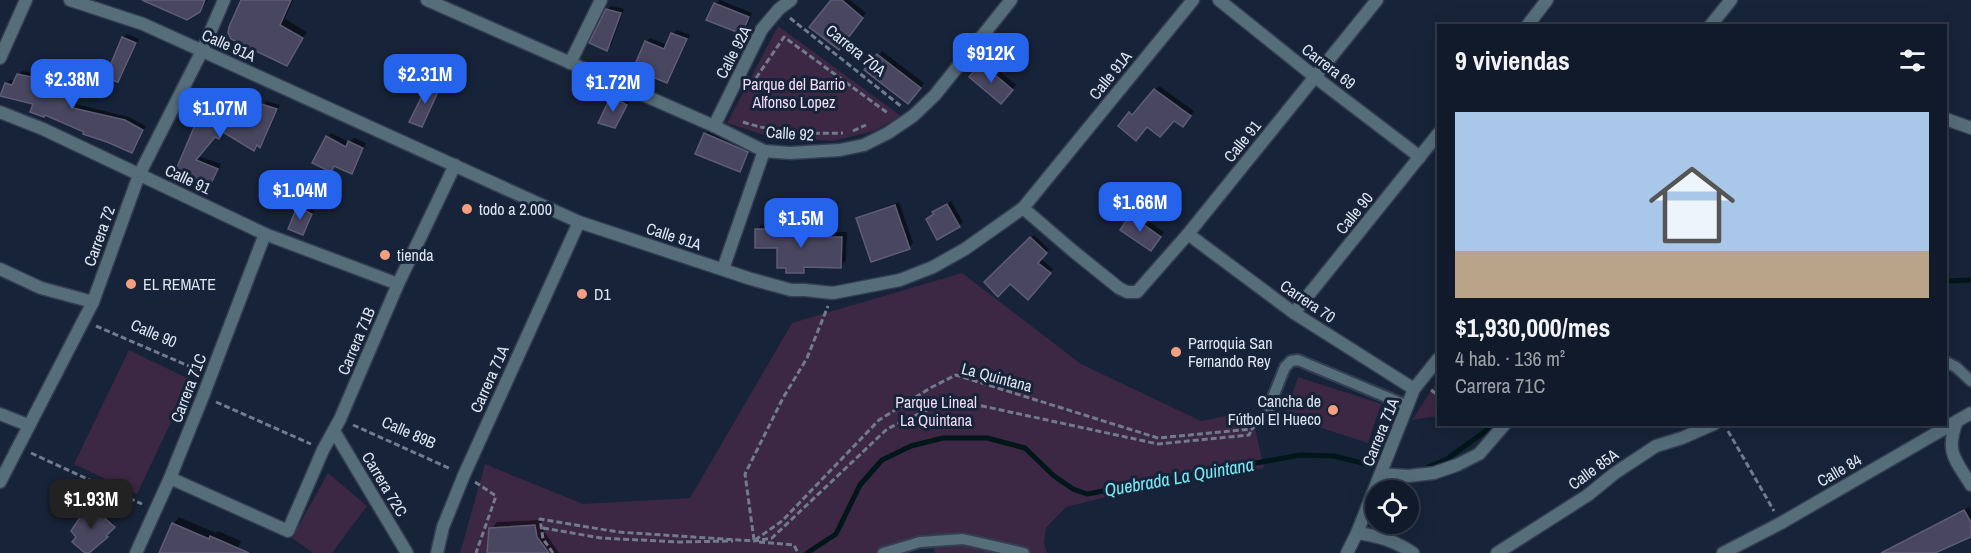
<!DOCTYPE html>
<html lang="es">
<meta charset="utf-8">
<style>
:root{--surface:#111a2a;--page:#1a2332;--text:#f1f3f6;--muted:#9ca1a8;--line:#303847;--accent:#2563eb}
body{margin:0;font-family:"Archivo Narrow",sans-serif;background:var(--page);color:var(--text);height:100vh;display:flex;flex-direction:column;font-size:22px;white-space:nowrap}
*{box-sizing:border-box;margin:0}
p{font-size:20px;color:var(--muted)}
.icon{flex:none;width:33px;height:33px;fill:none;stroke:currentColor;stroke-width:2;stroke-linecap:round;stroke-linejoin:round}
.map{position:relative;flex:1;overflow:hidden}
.drawer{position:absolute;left:1437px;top:24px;width:510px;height:402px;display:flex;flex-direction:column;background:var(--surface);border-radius:0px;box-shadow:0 6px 24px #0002,0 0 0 2px var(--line)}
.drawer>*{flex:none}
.fabs{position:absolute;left:1365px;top:480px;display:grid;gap:12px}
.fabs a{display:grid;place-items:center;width:54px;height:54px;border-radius:50%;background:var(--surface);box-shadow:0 6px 24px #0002,0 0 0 2px var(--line);font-size:30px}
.price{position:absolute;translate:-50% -51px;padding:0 14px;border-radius:12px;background:var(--accent);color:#fff;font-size:20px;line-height:39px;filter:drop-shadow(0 2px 3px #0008)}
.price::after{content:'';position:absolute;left:50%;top:36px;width:18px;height:14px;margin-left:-9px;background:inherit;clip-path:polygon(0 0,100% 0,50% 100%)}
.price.selected{background:#222;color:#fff}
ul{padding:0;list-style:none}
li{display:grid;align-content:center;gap:12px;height:318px;padding:0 18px}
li+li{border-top:2px solid var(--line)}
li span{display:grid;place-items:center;height:186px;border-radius:0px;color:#555}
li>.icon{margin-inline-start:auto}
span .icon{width:108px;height:108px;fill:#fffc;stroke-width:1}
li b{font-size:26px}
h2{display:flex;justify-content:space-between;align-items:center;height:72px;padding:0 18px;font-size:26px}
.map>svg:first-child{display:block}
</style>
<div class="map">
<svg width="1971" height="553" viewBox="0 0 1971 553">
<rect width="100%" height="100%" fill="#172338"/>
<g fill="#3c2744">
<path d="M778 26 901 116 874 131 833 141 770 137 727 123Z"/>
<path d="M962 273 1081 364 1201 421 1251 411 1264 468 1106 497 1066 507 1046 528 1044 542 1047 553H935L931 537 891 553H460L485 464 583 504 690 498 792 323Z"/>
<path d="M129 350 191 380 137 494 74 464Z"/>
<path d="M1298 377 1381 404 1368 443 1285 416Z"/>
<path d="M1438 380V416L1412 420Z"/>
<path d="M328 473 367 506 332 553H313L292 538Z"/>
</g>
<g fill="#0007">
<path d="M150 0H208L199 11Z"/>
<path d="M242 0H293L285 19 307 32 292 58 286 64Z"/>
<path d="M720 0 752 13 746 29 742 33 715 4Z"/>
<path d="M833 0H850L866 13 843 44Z"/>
<path d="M611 6 624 9 611 45 607 49V10Z"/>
<path d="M677 30 690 35 671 77 667 82 646 42 650 38 667 45 673 34Z"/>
<path d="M127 34 139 39 122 76 118 81 123 38Z"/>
<path d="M882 51 924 83 912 98 866 69Z"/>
<path d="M986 60 1016 85 1005 98 982 64Z"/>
<path d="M22 71 40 74 38 78 66 83 74 71 87 80 76 104 129 117 146 126 136 147 132 151 86 131 35 103 6 84 10 80 15 81Z"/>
<path d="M432 81 441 85 423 124 430 82Z"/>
<path d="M1159 86 1194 111 1187 121 1175 119 1147 125 1120 126 1135 109 1137 111Z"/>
<path d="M616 93 630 100 618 122 614 126 612 97Z"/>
<path d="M211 95 258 114 266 101 280 105 264 142 260 146 258 144 253 149 224 131 219 137 215 136 198 156 221 164 212 185 208 189 177 179 207 99Z"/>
<path d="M709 130 751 148 749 151 706 133Z"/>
<path d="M331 133 349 142 354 138 366 143 356 168 352 172 336 165 331 170 327 137Z"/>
<path d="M951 201 963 222 959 226 928 219 938 208Z"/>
<path d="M899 202 913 243 909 248 858 219 862 215Z"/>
<path d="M303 204 315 209 307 229 303 234 299 208Z"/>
<path d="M1135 212 1164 232 1151 249 1131 216Z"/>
<path d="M762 224H810V232H847L846 260 841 266H809L804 271 778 247 757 230Z"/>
<path d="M1034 235 1049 249 1040 258 1053 269 1028 298 1010 282H986Z"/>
<path d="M94 505 115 525 106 533 108 535 107 536 87 553 78 537 82 516Z"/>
<path d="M1969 507 1971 511V535L1932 553H1880Z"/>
<path d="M179 517 216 533 218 531 241 541 236 553H160L173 524Z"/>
<path d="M541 520 543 530 559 553H489L491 529 497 522Z"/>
</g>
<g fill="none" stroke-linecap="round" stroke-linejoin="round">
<g stroke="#001619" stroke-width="5">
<path d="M1946 281 1971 280"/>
<path d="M1424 469 1447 459 1495 424"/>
<path d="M807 553 836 534 860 485 882 460 911 446 943 438H987L1025 448 1054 476 1073 489 1087 494 1300 455 1334 456 1382 468"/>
</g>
</g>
<g fill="#494660" stroke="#5e5c77" stroke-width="1.5">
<path d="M142 0H205L200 12 187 20Z"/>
<path d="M241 0H291L280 25 303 38 287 66 231 39 228 33 229 27Z"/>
<path d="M831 0H842L863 18 839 50 809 27Z"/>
<path d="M714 3 749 17 742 34 706 20Z"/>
<path d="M606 9 621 13 607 51 589 43Z"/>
<path d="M671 33 687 39 667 83 633 69 645 41 664 49Z"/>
<path d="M122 37 136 43 118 82 105 78Z"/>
<path d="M877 54 921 88 908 104 864 70Z"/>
<path d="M981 63 1013 90 1001 104 969 77Z"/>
<path d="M17 74 37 78 36 81 63 87 69 74 84 84 73 108 125 120 143 130 132 153 107 142 83 134 84 132 45 115 44 117 30 112 33 104 0 96 5 83 12 85Z"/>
<path d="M429 82 440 87 422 127 409 122Z"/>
<path d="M1154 89 1191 116 1183 127 1174 121 1160 137 1147 127 1136 141 1118 126 1129 112 1132 115Z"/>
<path d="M611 96 627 105 615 128 598 123Z"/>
<path d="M206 99 255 118 261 104 277 109 260 148 257 145 254 151 223 132 219 139 215 137 196 160 218 169 208 190 178 181 176 183 172 179Z"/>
<path d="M704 133 748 152 740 172 695 154Z"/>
<path d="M326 136 346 147 348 141 363 148 352 174 334 166 331 172 312 163Z"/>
<path d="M947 204 960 227 937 240 926 219 934 214 932 212Z"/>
<path d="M895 205 910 249 871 262 856 218Z"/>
<path d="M297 207 312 214 303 235 288 229Z"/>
<path d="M1130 215 1161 237 1151 251 1120 230Z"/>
<path d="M755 229H805V237H842L841 268 804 267V273H786V268H777V248H755Z"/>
<path d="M1030 237 1047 253 1038 263 1051 273 1028 300 1010 284 998 297 984 282Z"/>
<path d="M91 506 115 527 106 536 108 537 89 553H85L72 542 76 537 71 531 81 516Z"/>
<path d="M1964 510 1971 522V537L1935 553H1881Z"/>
<path d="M172 523 209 539 210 536 249 553H159Z"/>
<path d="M535 525 537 537 549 553H487L489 528Z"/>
</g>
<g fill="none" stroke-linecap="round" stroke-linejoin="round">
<defs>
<g id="service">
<path d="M1946 362 1956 367 1971 381"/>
<path d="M1267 412 1285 367 1291 361 1298 360 1408 406"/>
<path d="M883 553 920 542 963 539 1024 553"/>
</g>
<g id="pedestrian">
<path d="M1294 313 1414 389"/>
<path d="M1381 474 1408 476 1434 473 1457 465 1479 454 1505 424"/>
</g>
<g id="minor">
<path d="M427 0 714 126 764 151 790 153 840 150 864 145 888 133 913 116 935 95 1011 0"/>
<path d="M1219 0 1315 77 1420 157"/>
<path d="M1527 26 1547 0"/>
<path d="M1710 26 1731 0"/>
<path d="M0 58 26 0"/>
<path d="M570 63 601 0"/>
<path d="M0 112 43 129 265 234 398 284"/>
<path d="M1946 119 1971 128"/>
<path d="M714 126 762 29 779 9 791 0"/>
<path d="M1023 208 1073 251 1119 288 1127 292H1137L1188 234 1377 0"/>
<path d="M1188 234 1294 313 1438 134"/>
<path d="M0 269 41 288 93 302"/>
<path d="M723 269 764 151"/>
<path d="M0 414 28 425"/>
<path d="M1957 421C1945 452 1955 459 1971 485"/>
<path d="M334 431 407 553"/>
<path d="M170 478 288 531 323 450 340 419 398 284 455 165"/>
<path d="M0 482 93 302 139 175 202 51 224 0"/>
<path d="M1357 533C1379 536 1395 541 1413 553"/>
<path d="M136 553 170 478 203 396 265 234"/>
<path d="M1347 553 1357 533 1414 389 1438 359"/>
<path d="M1497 553 1588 495 1615 473 1656 446 1682 438 1714 424"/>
<path d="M1723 553 1781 523 1971 413"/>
</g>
<g id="tertiary">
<path d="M70 0 143 24 579 222 751 279 791 290H805L833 293 900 280 933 267 965 249 1023 208 1193 0"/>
<path d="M437 553 443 527 464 475 579 222"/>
</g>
</defs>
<use href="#service" stroke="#333e52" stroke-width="14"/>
<use href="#pedestrian" stroke="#333e52" stroke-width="15"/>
<use href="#minor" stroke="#333e52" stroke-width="15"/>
<use href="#tertiary" stroke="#333e52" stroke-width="15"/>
<g stroke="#717b8d" stroke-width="3" stroke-dasharray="6 3" stroke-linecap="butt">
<path d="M790 18 902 107"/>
<path d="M756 78 784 37 889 114"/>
<path d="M743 122C776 133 809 134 843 133"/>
<path d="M853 131 866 125"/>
<path d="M96 326 198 370"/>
<path d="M1431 390 1438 395"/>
<path d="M216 402 311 444"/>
<path d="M353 425 451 469"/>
<path d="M1728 431 1774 511"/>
<path d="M31 453 142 504"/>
<path d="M475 482 496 496 476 553"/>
<path d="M543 528 601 538 679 542 733 541"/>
<path d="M754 540 745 474 783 398 807 358 828 306"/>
<path d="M755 540 782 521 879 420 932 387 956 375 1158 438 1252 429 1259 421"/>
<path d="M759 542 794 545 798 553"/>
<path d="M553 553 543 539 540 519 618 532 754 541 772 538 887 429 950 399 1158 444 1249 435 1252 429"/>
</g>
<use href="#service" stroke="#566d7a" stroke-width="10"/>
<use href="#pedestrian" stroke="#566d7a" stroke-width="12"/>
<use href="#minor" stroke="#566d7a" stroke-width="12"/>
<use href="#tertiary" stroke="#566d7a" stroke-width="12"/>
</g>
<g fill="#f2a080" stroke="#172338" stroke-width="2">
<circle cx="467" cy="209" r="6"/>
<circle cx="385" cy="255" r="6"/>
<circle cx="131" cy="284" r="6"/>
<circle cx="582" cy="294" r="6"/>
<circle cx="1176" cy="352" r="6"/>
<circle cx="1333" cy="410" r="6"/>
</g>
<g text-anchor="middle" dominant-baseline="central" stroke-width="6" stroke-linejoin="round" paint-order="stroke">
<g font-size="16" fill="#dde5f3" stroke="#172338">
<text transform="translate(229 45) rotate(24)">Calle 91A</text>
<text transform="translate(856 50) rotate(39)">Carrera 70A</text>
<text transform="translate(733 52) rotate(-62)">Calle 92A</text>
<text transform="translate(1329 66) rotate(38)">Carrera 69</text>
<text transform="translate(1110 75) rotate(-51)">Calle 91A</text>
<text transform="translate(790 133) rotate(4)">Calle 92</text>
<text transform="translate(1242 141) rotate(-51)">Calle 91</text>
<text transform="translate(188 179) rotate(25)">Calle 91</text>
<text transform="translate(1354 213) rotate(-51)">Calle 90</text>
<text transform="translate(99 236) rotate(-70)">Carrera 72</text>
<text transform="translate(674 236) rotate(18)">Calle 91A</text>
<text transform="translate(1308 301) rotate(34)">Carrera 70</text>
<text transform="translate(154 333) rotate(23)">Calle 90</text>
<text transform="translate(356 341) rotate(-67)">Carrera 71B</text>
<text transform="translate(997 377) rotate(15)">La Quintana</text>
<text transform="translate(489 379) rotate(-66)">Carrera 71A</text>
<text transform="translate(188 388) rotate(-69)">Carrera 71C</text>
<text transform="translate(409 432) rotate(24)">Calle 89B</text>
<text transform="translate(1380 432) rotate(-68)">Carrera 71A</text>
<text transform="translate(1593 469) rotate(-36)">Calle 85A</text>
<text transform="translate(1839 470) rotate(-30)">Calle 84</text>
<text transform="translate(385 484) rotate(59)">Carrera 72C</text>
</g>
<g font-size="16" fill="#efdbf6" stroke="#172338">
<text x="794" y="84">Parque del Barrio<tspan x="794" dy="18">Alfonso Lopez</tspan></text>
<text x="936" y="402">Parque Lineal<tspan x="936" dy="18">La Quintana</tspan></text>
</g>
<g font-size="16" fill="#dde5f3" stroke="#172338" text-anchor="start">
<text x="479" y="209">todo a 2.000</text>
<text x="397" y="255">tienda</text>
<text x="143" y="284">EL REMATE</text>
<text x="594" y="294">D1</text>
<text x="1188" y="343">Parroquia San<tspan x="1188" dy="18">Fernando Rey</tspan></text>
<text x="1321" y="401" text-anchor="end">Cancha de<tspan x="1321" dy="18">Fútbol El Hueco</tspan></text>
</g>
<g font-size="18" font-style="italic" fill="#76ebf6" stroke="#172338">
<text transform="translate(1179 477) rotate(-10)">Quebrada La Quintana</text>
</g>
</g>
</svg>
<div class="fabs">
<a><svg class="icon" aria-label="locate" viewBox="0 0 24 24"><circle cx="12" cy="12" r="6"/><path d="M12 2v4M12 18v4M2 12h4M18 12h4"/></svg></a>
</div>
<b class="price" style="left:991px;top:84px">$912K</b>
<b class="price" style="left:425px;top:105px">$2.31M</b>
<b class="price" style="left:72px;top:110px">$2.38M</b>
<b class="price" style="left:613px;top:113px">$1.72M</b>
<b class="price" style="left:220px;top:139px">$1.07M</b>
<b class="price" style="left:300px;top:221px">$1.04M</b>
<b class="price" style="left:1140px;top:233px">$1.66M</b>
<b class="price" style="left:801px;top:249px">$1.5M</b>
<b class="price selected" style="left:91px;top:530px">$1.93M</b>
<section class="drawer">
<h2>9 viviendas<svg class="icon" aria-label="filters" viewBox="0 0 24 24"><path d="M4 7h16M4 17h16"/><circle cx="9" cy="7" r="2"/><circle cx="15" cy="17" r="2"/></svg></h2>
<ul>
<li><span style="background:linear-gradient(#a9c7e8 75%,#b9a48a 0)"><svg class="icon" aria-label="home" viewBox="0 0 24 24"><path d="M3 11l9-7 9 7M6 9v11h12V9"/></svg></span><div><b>$1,930,000/mes</b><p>4 hab. · 136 m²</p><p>Carrera 71C</p></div></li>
</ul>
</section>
</div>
